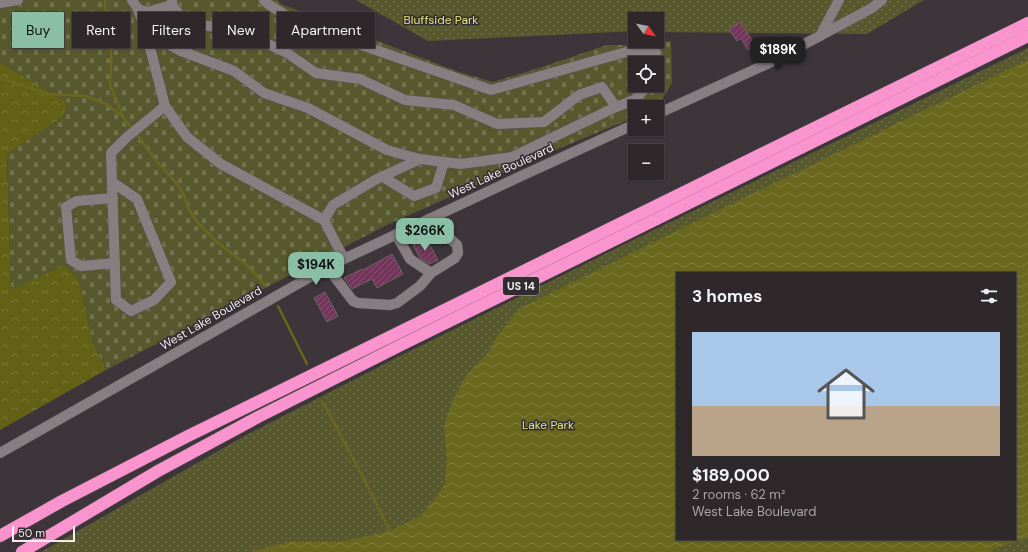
<!DOCTYPE html>
<meta charset="utf-8">
<style>
:root{--surface:#2e282b;--page:#363033;--text:#f1f3f6;--muted:#a7a6a9;--line:#494447;--accent:#8abfa5}
body{margin:0;font-family:"DM Sans",sans-serif;background:var(--page);color:var(--text);height:100vh;display:flex;flex-direction:column;font-size:15px;white-space:nowrap}
*{box-sizing:border-box;margin:0}
p{font-size:13px;color:var(--muted)}
.icon{flex:none;width:22px;height:22px;fill:none;stroke:currentColor;stroke-width:2;stroke-linecap:round;stroke-linejoin:round}
.map{position:relative;flex:1;overflow:hidden}
.drawer{position:absolute;left:676px;top:272px;width:340px;height:268px;display:flex;flex-direction:column;background:var(--surface);border-radius:0px;box-shadow:0 1px 3px #0004,0 0 0 1px var(--line)}
.drawer>*{flex:none}
.guide{position:absolute;left:12px;top:12px;width:380px;height:36px;display:flex;gap:8px}
.needle{width:26px;rotate:122deg}
.fabs{position:absolute;left:628px;top:12px;display:grid;gap:8px}
.fabs a{display:grid;place-items:center;width:36px;height:36px;border-radius:0px;background:var(--surface);box-shadow:0 1px 3px #0004,0 0 0 1px var(--line);font-size:20px}
.scale{position:absolute;left:12px;bottom:10px;width:63px;box-sizing:border-box;padding-left:4px;border:2px solid #f1ecee;border-top:0;font-size:11px;line-height:14px;white-space:nowrap;color:#f1ecee;-webkit-text-stroke:3px #322b2f;paint-order:stroke}
.price{position:absolute;translate:-50% -34px;padding:0 9px;border-radius:8px;background:var(--accent);color:#111;font-size:13px;line-height:26px;filter:drop-shadow(0 1px 2px #0008)}
.price::after{content:'';position:absolute;left:50%;top:24px;width:12px;height:9px;margin-left:-6px;background:inherit;clip-path:polygon(0 0,100% 0,50% 100%)}
.price.on{background:#222;color:#fff}
ul{padding:0;list-style:none}
li{display:grid;align-content:center;gap:8px;height:212px;padding:0 16px}
li+li{border-top:1px solid var(--line)}
li span{display:grid;place-items:center;height:124px;border-radius:0px;color:#555}
li>.icon{margin-inline-start:auto}
span .icon{width:72px;height:72px;fill:#fffc;stroke-width:1}
li b{font-size:17px}
h2{display:flex;justify-content:space-between;align-items:center;height:48px;padding:0 16px;font-size:17px}
.chip{padding:0 14px;border-radius:0px;background:var(--surface);box-shadow:0 1px 3px #0004,0 0 0 1px var(--line);font-size:14px;line-height:36px}
.chip.on{background:var(--accent);color:#111}
.map>svg:first-child{display:block}
</style>
<div class="map">
<svg width="1028" height="552" viewBox="0 0 1028 552">
<defs>
<pattern id="forest-crowns" width="20" height="18" patternUnits="userSpaceOnUse"><rect width="20" height="18" fill="#636115"/><path d="M2 6a3 3 0 1 1 6 0M12 15a3 3 0 1 1 6 0" fill="none" stroke="#7a7837"/></pattern>
<pattern id="cemetery-stones" width="16" height="16" patternUnits="userSpaceOnUse"><rect width="16" height="16" fill="#58582e"/><path d="M2 7V4a2 2 0 0 1 4 0v3zM10 15v-3a2 2 0 0 1 4 0v3z" fill="#70704d"/></pattern>
<pattern id="park-dots" width="8" height="8" patternUnits="userSpaceOnUse"><rect width="8" height="8" fill="#58582e"/><path d="M2 2h.1M6 6h.1" fill="none" stroke="#70704d" stroke-width="1.8" stroke-linecap="round"/></pattern>
<pattern id="water-waves" width="16" height="10" patternUnits="userSpaceOnUse"><rect width="16" height="10" fill="#6a681e"/><path d="M0 5q4-4 8 0t8 0" fill="none" stroke="#807e3f"/></pattern>
<pattern id="building-hatch" width="6" height="6" patternUnits="userSpaceOnUse"><rect width="6" height="6" fill="#713659"/><path d="M-1 1l2-2M0 6l6-6M5 7l2-2" fill="none" stroke="#865371"/></pattern>
</defs>
<rect width="100%" height="100%" fill="#3d3539"/>
<path fill="url(#forest-crowns)" d="M0 62 68 103 63 117 7 154 11 289 65 265 79 280 92 340 106 370 0 430Z"/>
<path fill="url(#cemetery-stones)" fill-rule="evenodd" d="M0 0H278L281 4 456 71 493 82 539 68 607 45H638L671 41 672 83 657 108V107H635V117L541 156 387 225 106 370 92 340 79 280 65 265 11 290 7 154 63 117 68 103 0 62ZM635 63H657V85H635Z"/>
<g fill="url(#park-dots)" fill-rule="evenodd">
<path d="M356 0H924L867 34 657 32V19H635V31L428 41Z"/>
<path d="M1028 48V552H41L248 434 394 359 627 243ZM677 273H1015V539H677Z"/>
</g>
<path fill="url(#water-waves)" fill-rule="evenodd" d="M1028 60V537L996 548 990 552H250L289 542H340L390 531 420 516 434 500 445 484 447 458 444 425 453 400 467 374 487 354 499 334 519 309 729 205ZM677 273H1015V539H677Z"/>
<g fill="none" stroke-linecap="round" stroke-linejoin="round">
<g stroke="#6a681e" stroke-width="2.5">
<path d="M105 0 106 27 111 46V64L110 85 123 116"/>
<path d="M0 78 48 94 86 96 108 105 123 117 133 130"/>
<path d="M136 133 154 158 178 185 184 195 189 210 198 223 219 244 246 264 265 285"/>
<path d="M278 306 307 364"/>
<path d="M324 404 365 481 390 531"/>
</g>
</g>
<g fill="url(#building-hatch)" stroke="#6b6367">
<path d="M740 22 755 45 748 50 741 38 737 41 729 29Z"/>
<path d="M426 238 438 260 429 264 420 258 413 245Z"/>
<path d="M392 254 403 274 377 288 372 279 352 289 344 278 362 269 363 270Z"/>
<path d="M325 292 338 316 327 322 314 298Z"/>
</g>
<g fill="none" stroke-linecap="round" stroke-linejoin="round">
<defs>
<g id="minor">
<path d="M132 0 138 9 146 32 165 106 187 137 221 164 324 220 344 259"/>
<path d="M264 0 268 4 298 23 491 90 626 52 656 53V63"/>
<path d="M0 3 18 0"/>
<path d="M172 5 186 23 239 30 287 53 316 73 360 79 405 100 454 105 497 124 544 122 579 95 602 87 616 107"/>
<path d="M138 9 147 12 172 5V0"/>
<path d="M146 32 181 51 234 71 264 93 308 108 387 150 420 159"/>
<path d="M820 36 839 0"/>
<path d="M657 114 769 63 872 8 882 0"/>
<path d="M383 177 414 196 436 188 444 162"/>
<path d="M112 182 137 199 171 282 154 300 131 311 116 300 111 153 127 137 165 106"/>
<path d="M113 198 77 201 66 207 71 260 81 266 115 263"/>
<path d="M324 220 333 205 375 180 420 159 461 164 512 157 616 107 634 100 649 85"/>
<path d="M396 234 410 259 431 273"/>
<path d="M327 267 353 301 358 303 390 305 397 303 420 286 431 273 455 258 458 253 457 245 429 219"/>
<path d="M0 453 331 265 519 177 635 124"/>
</g>
<g id="highway">
<path d="M0 536 62 501 186 437 1028 23"/>
<path d="M22 552 158 471 258 417 401 345 1028 36"/>
</g>
</defs>
<use href="#minor" stroke="#595256" stroke-width="11"/>
<use href="#highway" stroke="#595256" stroke-width="13"/>
<use href="#minor" stroke="#877e82" stroke-width="10"/>
<use href="#highway" stroke="#fa94cf" stroke-width="12"/>
</g>
<g text-anchor="middle" dominant-baseline="central" stroke-width="3" stroke-linejoin="round" paint-order="stroke">
<rect fill="#322b2f" stroke="#b8b2b5" stroke-width="1" x="503" y="277" width="36" height="18" rx="3"/>
<g font-size="11" font-weight="bold" fill="#f1ecee">
<text x="521" y="286">US 14</text>
</g>
<g font-size="12" fill="#e4e47e" stroke="#322b2f">
<text x="441" y="20">Bluffside Park</text>
<text x="548" y="425">Lake Park</text>
</g>
<g font-size="12" fill="#f1ecee" stroke="#322b2f">
<text transform="translate(501 171) rotate(-25)">West Lake Boulevard</text>
<text transform="translate(211 318) rotate(-30)">West Lake Boulevard</text>
</g>
</g>
</svg>
<div class="fabs">
<a><svg class="needle" viewBox="-14 -14 28 28"><path d="M0-13l5 13h-10z" fill="#e53935"/><path d="M0 13l5-13h-10z" fill="#a7a6a9"/></svg></a>
<a><svg class="icon" aria-label="locate" viewBox="0 0 24 24"><circle cx="12" cy="12" r="6"/><path d="M12 2v4M12 18v4M2 12h4M18 12h4"/></svg></a>
<a>+</a>
<a>−</a>
</div>
<div class="scale">50 m</div>
<b class="price on" style="left:778px;top:71px">$189K</b>
<b class="price" style="left:425px;top:252px">$266K</b>
<b class="price" style="left:316px;top:286px">$194K</b>
<div class="guide">
<a class="chip on">Buy</a>
<a class="chip">Rent</a>
<a class="chip">Filters</a>
<a class="chip">New</a>
<a class="chip">Apartment</a>
</div>
<section class="drawer">
<h2>3 homes<svg class="icon" aria-label="filters" viewBox="0 0 24 24"><path d="M4 7h16M4 17h16"/><circle cx="9" cy="7" r="2"/><circle cx="15" cy="17" r="2"/></svg></h2>
<ul>
<li><span style="background:linear-gradient(#a9c7e8 60%,#b9a48a 0)"><svg class="icon" aria-label="home" viewBox="0 0 24 24"><path d="M3 11l9-7 9 7M6 9v11h12V9"/></svg></span><div><b>$189,000</b><p>2 rooms · 62 m²</p><p>West Lake Boulevard</p></div></li>
</ul>
</section>
</div>
